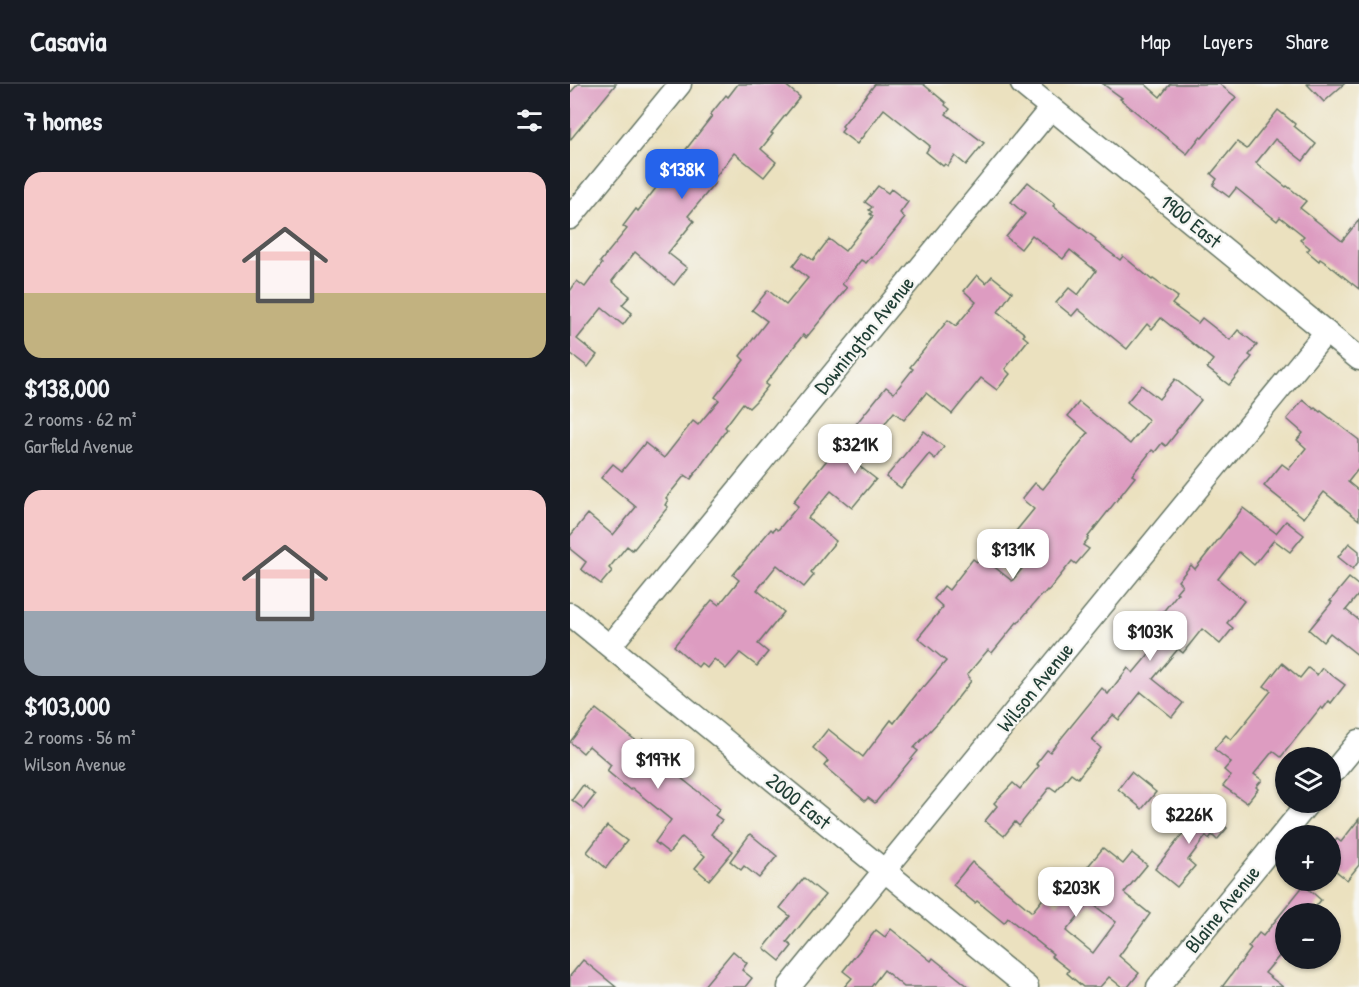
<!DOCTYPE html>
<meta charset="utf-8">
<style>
:root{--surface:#171b24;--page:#20242c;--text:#f1f3f6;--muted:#9ea1a6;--line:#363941;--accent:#2563eb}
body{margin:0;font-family:"Patrick Hand",sans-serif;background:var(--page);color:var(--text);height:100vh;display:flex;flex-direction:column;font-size:22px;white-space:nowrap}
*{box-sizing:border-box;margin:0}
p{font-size:20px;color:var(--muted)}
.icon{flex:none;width:33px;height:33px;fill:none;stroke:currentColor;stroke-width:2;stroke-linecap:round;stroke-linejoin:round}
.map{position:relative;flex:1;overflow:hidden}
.side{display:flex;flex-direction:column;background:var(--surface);width:570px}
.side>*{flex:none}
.tools{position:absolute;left:705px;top:663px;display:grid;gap:12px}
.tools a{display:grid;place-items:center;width:66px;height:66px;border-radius:50%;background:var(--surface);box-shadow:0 2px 4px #0004;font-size:30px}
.price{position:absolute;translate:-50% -51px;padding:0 14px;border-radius:12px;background:#fff;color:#222;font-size:20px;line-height:39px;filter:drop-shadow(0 2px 3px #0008)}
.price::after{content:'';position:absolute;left:50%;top:36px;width:18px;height:14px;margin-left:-9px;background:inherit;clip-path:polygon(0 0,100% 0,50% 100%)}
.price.selected{background:var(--accent);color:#fff}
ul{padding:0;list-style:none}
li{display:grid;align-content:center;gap:12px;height:318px;padding:0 24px}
li span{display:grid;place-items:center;height:186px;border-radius:18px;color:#555}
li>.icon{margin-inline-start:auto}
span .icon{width:108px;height:108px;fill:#fffc;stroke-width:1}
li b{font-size:26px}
h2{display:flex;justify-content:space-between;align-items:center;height:72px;padding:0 24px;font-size:26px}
header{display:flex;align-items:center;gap:36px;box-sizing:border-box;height:84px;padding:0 30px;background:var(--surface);border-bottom:2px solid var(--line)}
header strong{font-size:28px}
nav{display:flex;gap:33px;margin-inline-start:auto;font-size:21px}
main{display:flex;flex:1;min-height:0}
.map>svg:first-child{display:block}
</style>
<header>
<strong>Casavia</strong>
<nav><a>Map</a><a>Layers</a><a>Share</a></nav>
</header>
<main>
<section class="side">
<h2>7 homes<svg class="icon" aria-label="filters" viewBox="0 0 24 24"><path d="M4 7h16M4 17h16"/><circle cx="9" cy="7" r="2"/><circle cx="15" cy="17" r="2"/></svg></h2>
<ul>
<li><span style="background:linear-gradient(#f6c9c9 65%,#c2b280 0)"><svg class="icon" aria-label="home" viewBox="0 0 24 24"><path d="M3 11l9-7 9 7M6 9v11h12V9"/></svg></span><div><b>$138,000</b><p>2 rooms · 62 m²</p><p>Garfield Avenue</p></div></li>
<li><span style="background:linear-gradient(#f6c9c9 65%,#9aa5b1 0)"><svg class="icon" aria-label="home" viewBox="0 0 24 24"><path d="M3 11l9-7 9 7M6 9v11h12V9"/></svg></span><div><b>$103,000</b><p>2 rooms · 56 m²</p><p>Wilson Avenue</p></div></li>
</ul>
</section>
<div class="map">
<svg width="789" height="903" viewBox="0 0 789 903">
<rect width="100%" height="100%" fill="#f6f6f2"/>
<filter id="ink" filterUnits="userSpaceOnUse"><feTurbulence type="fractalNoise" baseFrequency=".0167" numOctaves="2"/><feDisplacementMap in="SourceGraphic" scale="12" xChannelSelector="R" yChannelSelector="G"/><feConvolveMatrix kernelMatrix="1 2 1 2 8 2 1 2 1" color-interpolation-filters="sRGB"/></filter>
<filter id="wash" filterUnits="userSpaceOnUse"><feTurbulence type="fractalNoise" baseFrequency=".008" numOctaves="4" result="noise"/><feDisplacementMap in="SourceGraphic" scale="24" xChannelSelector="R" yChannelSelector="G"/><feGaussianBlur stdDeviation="1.35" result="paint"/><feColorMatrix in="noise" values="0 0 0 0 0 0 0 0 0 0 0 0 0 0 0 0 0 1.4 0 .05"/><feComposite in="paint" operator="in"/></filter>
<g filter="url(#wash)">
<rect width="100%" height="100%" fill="#ebe1bf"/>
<g id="blocks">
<g fill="#dd9cc1" fill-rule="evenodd">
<path d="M8 0H46L0 56V9Z"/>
<path d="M168 0H214L230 13 201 49 203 50 191 65 206 78 194 93 164 69 143 96 146 98 118 132 124 137 98 169 117 184 104 201 65 168 42 197 60 212 52 221 62 229 53 241 32 224 7 255 27 271 18 283 0 269V207L7 197 15 203 32 180 30 178 57 145 53 142 66 125 68 127 142 32 140 31 156 11 158 13Z"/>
<path d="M305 0H353L376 19 375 21 380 25 376 30 414 59 396 81 385 72 378 82 375 80 373 82 356 68 360 62 314 25 287 60 271 48 274 44 272 42Z"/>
<path d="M533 0H575L590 13 600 0H649L666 13 632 54 630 53 617 70 550 15 552 14Z"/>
<path d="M737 0H774L754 18Z"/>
<path d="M708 26 725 40 724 42 746 60 733 77 705 55 686 79 716 103 717 102 736 117 730 124 772 157 789 136V205L759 181 750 175 749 177 737 167 740 164 730 156 734 152 710 133 707 137 666 104 659 113 643 101 647 95 641 90 667 58 677 65Z"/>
<path d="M458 98 485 120 483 122 526 155 525 157 550 176 553 172 582 196 583 195 608 213 602 220 628 239 632 234 660 256 668 246 687 261 679 271 682 273 659 301 637 284 643 276 591 234 582 245 577 240 557 265 508 225 502 232 486 219 499 204 508 211 526 187 500 166 493 175 462 151 451 165 436 153 455 130 441 118Z"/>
<path d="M308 102 318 109 321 105 338 118 330 129 335 134 302 174 301 173 296 179 291 176 272 200 277 204 236 254 233 251 195 300 198 302 186 317 179 324 173 319 155 343 157 345 121 395 115 391 96 414 98 416 95 421 98 423 64 465 63 464 62 466 57 462 39 484 42 487 31 500 11 485 16 478 0 465V452L18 430 43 451 66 423 31 394 43 380 52 387 75 359 94 374 123 337 128 341 149 316 145 313 174 276 170 272 197 237 182 226 198 206 216 221 238 194 223 182 233 169 243 176 259 155 275 167 303 132 300 130 302 128 299 126 302 123 295 118Z"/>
<path d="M407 191 416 199 422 192 442 208 428 228 455 250 453 252 458 256 435 285 440 290 427 306 411 294 382 330 356 309 334 336 324 328 284 378 306 395 282 424 261 407 238 434 266 457 241 488 244 491 234 503 207 481 187 506 214 528 188 560 198 568 187 582 170 569 156 585 144 575 137 584 131 579 128 583 104 562 142 516 149 521 169 496 163 491 201 445 203 447 205 444 208 446 228 422 223 418 316 303 324 309 343 285 340 283 378 236 386 242 406 218 394 207Z"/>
<path d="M605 295 631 316 606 347 607 348 596 362 592 359 585 368 582 366 562 391 565 393 517 454 518 455 513 461 519 465 506 480 502 477 478 507 477 506 473 511 472 510 448 539 447 538 422 569 418 566 397 591 400 594 399 595 401 597 371 635 344 664 348 667 305 719 298 714 295 717 254 682 258 677 243 664 258 645 293 673 321 636 324 639 353 602 354 603 376 577 348 554 373 523 364 515 374 502 379 506 403 475 407 478 412 473 442 497 464 470 442 452 464 425 452 415 465 399 473 405 518 349 498 332 509 318 560 360 579 336 557 318 571 301 589 315Z"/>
<path d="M733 316 744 325 745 324 750 328 751 327 789 356V384L778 398 789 407V436L754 408 734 434 694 402 712 380 719 385 736 364 727 356 733 349 717 335Z"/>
<path d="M354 347 374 363 365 375 359 370 331 404 316 393Z"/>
<path d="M673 424 706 449 716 437 734 451 720 468 704 456 684 481 669 468 648 495 674 517 657 539 663 544 650 560 632 545 613 569 608 565 583 595 613 619 602 633 571 608 549 636 543 631 522 656 531 664 508 694 501 689 486 707 480 703 449 742 445 738 434 752 415 737 427 722 424 719 443 699 450 705 469 682 466 680 477 666 480 668 532 604 538 610 558 584 563 589 589 558 579 550 586 541 584 539 608 509 606 508 612 501 608 497 621 481 625 485Z"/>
<path d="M779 459 789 467V477L783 485 768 473Z"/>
<path d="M779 494 789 502V510L776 526 789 536V572L760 549 753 558 739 546 762 518 760 517Z"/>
<path d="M712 579 730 594 738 584 747 591 752 584 775 601 761 619 759 617 753 625 751 623 711 673 703 667 684 690 692 696 686 703 688 705 677 719 653 702 661 692 654 686 661 678 644 665 656 651 661 656 701 607 694 602Z"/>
<path d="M26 625 69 659 73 655 90 669 86 674 150 725 145 731 152 736 141 750 163 767 139 796 125 784 135 772 112 753 99 769 85 758 101 736 62 704 60 706 37 687 41 681 19 662 13 669 0 658Z"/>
<path d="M561 688 586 708 572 725 548 705Z"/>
<path d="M13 701 25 711 14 725 2 716Z"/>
<path d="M629 721 657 744 647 756 642 751 639 755 636 752 618 776 625 782 607 803 585 785 615 747 611 743Z"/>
<path d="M789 735V781L777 796 760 782V763L767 755 771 758Z"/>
<path d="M37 742 57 757 36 784 17 768Z"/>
<path d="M180 750 207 772 189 794 174 782 171 786 160 777Z"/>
<path d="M533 764 553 780 562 769 577 781 554 809 580 830 549 872 569 889 558 903H552L539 893 530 903H513L497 889 499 886 481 872 483 870 438 834 434 839 407 817 405 819 383 801 402 778 462 828 476 811 487 820ZM520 818 546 838 523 869 496 847Z"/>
<path d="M234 794 255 811 217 858 222 862 210 877 194 864 220 832 210 824Z"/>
<path d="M734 801 751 816 740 830H716V864L695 889 713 903H652L681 865 678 863 689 849 693 852Z"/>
<path d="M321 845 361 877 363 874 399 903H334L314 886 301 903H274L282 894 273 887 306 846 315 853Z"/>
<path d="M163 867 177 879 172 886 182 894 175 903H133Z"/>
<path d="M13 876 46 903H0V892Z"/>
</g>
</g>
</g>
<g filter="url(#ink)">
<use href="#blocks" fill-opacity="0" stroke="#667665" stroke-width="1.5"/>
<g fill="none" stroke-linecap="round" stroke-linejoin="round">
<defs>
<g id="minor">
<path d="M452 0 789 275"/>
<path d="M0 134 110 0"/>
<path d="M0 530 457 903"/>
<path d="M40 562 481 24"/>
<path d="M760 692 789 657"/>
<path d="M219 903 756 248"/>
<path d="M588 903 739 718"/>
</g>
</defs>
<use href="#minor" stroke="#667665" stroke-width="25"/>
<use href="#minor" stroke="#fff" stroke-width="22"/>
</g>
</g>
<g text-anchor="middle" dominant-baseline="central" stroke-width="4.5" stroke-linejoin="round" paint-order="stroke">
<g font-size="21" fill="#1f3d34" stroke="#f6f6f2">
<text transform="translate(621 137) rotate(39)">1900 East</text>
<text transform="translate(294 251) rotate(-51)">Downington Avenue</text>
<text transform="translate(465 603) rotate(-51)">Wilson Avenue</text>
<text transform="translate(229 717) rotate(39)">2000 East</text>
<text transform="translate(652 825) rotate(-51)">Blaine Avenue</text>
</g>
</g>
</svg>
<div class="tools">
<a><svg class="icon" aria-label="layers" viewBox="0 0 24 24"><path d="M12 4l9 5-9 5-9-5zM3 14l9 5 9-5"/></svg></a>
<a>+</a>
<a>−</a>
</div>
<b class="price selected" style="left:112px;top:116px">$138K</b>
<b class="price" style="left:285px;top:391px">$321K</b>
<b class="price" style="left:443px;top:496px">$131K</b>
<b class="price" style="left:580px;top:578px">$103K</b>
<b class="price" style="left:88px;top:706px">$197K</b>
<b class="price" style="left:619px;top:761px">$226K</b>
<b class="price" style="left:506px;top:834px">$203K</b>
</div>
</main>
